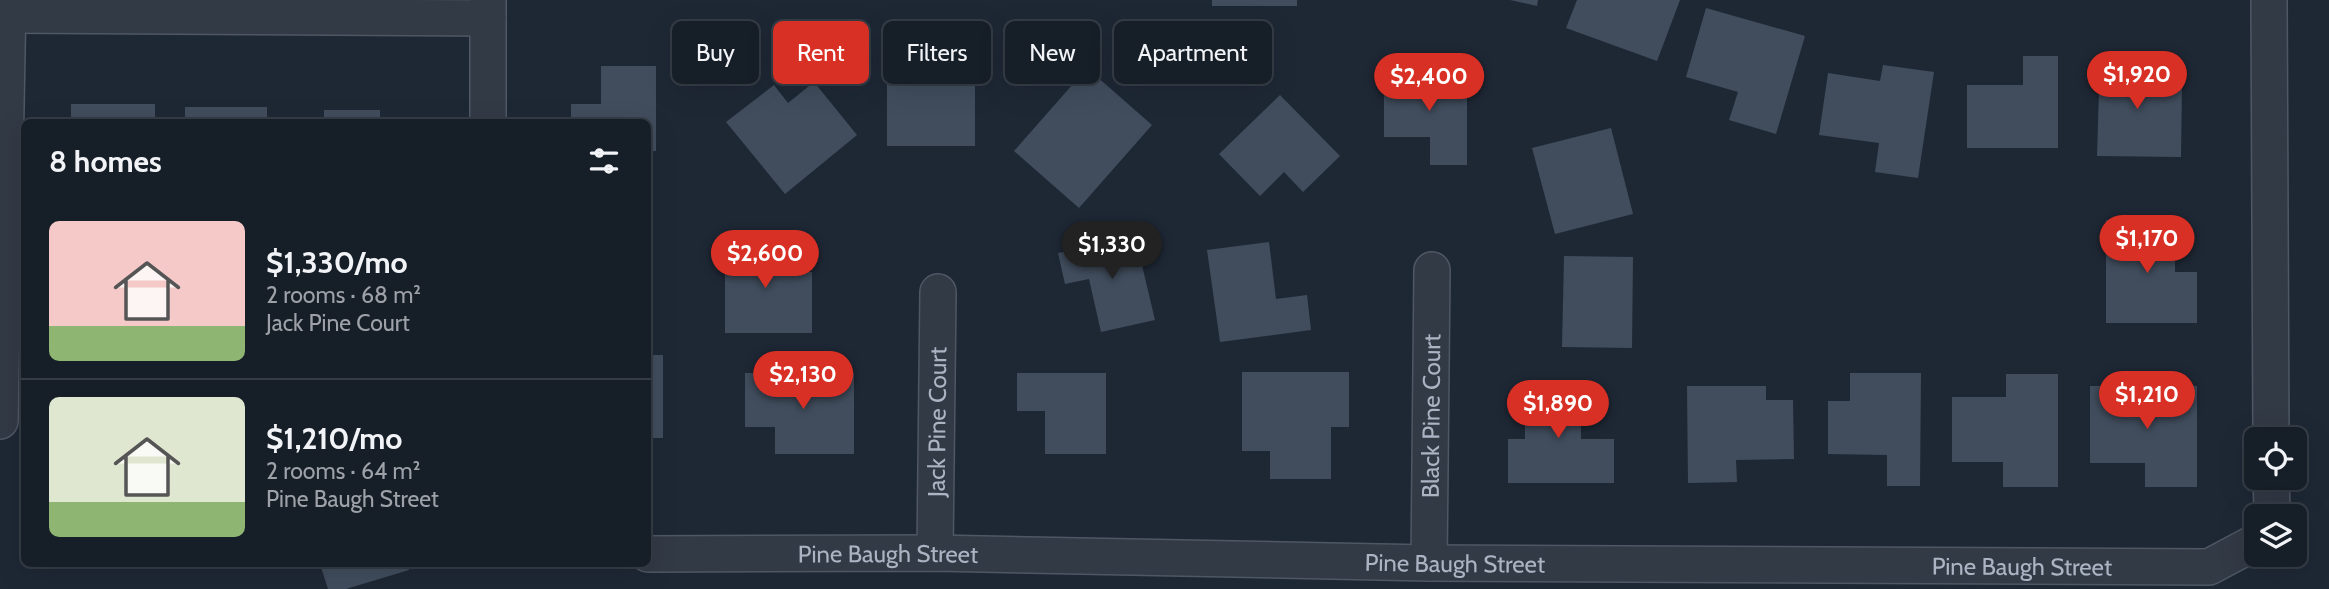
<!DOCTYPE html>
<meta charset="utf-8">
<style>
:root{--surface:#161e28;--page:#232b34;--text:#f1f3f6;--muted:#9ea2a8;--line:#353c45;--accent:#d93025}
body{margin:0;font-family:Cabin,sans-serif;background:var(--page);color:var(--text);height:100vh;display:flex;flex-direction:column;font-size:26px;white-space:nowrap}
*{box-sizing:border-box;margin:0}
p{font-size:23px;color:var(--muted)}
.icon{flex:none;width:38px;height:38px;fill:none;stroke:currentColor;stroke-width:2;stroke-linecap:round;stroke-linejoin:round}
.map{position:relative;flex:1;overflow:hidden}
.drawer{position:absolute;left:21px;top:119px;width:630px;height:448px;display:flex;flex-direction:column;background:var(--surface);border-radius:10px;box-shadow:0 7px 28px #0002,0 0 0 2px var(--line)}
.drawer>*{flex:none}
.banner{position:absolute;left:672px;top:21px;width:665px;height:63px;display:flex;gap:14px}
.fabs{position:absolute;left:2244px;top:427px;display:grid;gap:14px}
.fabs a{display:grid;place-items:center;width:63px;height:63px;border-radius:10px;background:var(--surface);box-shadow:0 7px 28px #0002,0 0 0 2px var(--line);font-size:35px}
.price{position:absolute;translate:-50% -60px;padding:0 16px;border-radius:24px;background:var(--accent);color:#fff;font-size:23px;line-height:46px;filter:drop-shadow(0 2px 4px #0008)}
.price::after{content:'';position:absolute;left:50%;top:42px;width:21px;height:16px;margin-left:-10px;background:inherit;clip-path:polygon(0 0,100% 0,50% 100%)}
.price.current{background:#222;color:#fff}
ul{padding:0;list-style:none}
li{display:flex;align-items:center;gap:21px;height:175px;padding:0 28px}
li+li{border-top:2px solid var(--line)}
li span{display:grid;place-items:center;flex:none;width:196px;height:140px;border-radius:10px;color:#555}
li>.icon{margin-inline-start:auto}
span .icon{width:84px;height:84px;fill:#fffc;stroke-width:1}
li b{font-size:30px}
h2{display:flex;justify-content:space-between;align-items:center;height:84px;padding:0 28px;font-size:30px}
.tag{padding:0 24px;border-radius:10px;background:var(--surface);box-shadow:0 7px 28px #0002,0 0 0 2px var(--line);font-size:24px;line-height:63px}
.tag.current{background:var(--accent);color:#fff}
.map>svg:first-child{display:block}
</style>
<div class="map">
<svg width="2329" height="589" viewBox="0 0 2329 589">
<rect width="100%" height="100%" fill="#1e2835"/>
<g fill="#414d5d">
<rect x="1212" y="0" width="85" height="6"/>
<path d="M1510 0H1538L1537 6Z"/>
<path d="M1577 0H1680L1657 61 1566 28Z"/>
<path d="M1706 8 1805 36 1776 134 1729 120 1738 92 1686 77Z"/>
<path d="M2023 56H2058V148H1967V85H2023Z"/>
<path d="M2100 56H2150V83L2182 84 2181 157 2097 156Z"/>
<path d="M1883 65 1934 72 1918 178 1875 172 1879 143 1819 135 1828 73 1880 81Z"/>
<path d="M601 66H656V151H648V122H571V104H601Z"/>
<path d="M1087 68 1152 125 1079 208 1014 151Z"/>
<path d="M1384 73H1467V165H1430V137H1384Z"/>
<rect x="887" y="78" width="88" height="68"/>
<path d="M814 82 857 135 785 194 726 122 774 85 788 103Z"/>
<path d="M1280 95 1340 156 1303 192 1284 172 1260 196 1219 154Z"/>
<rect x="71" y="104" width="84" height="18"/>
<rect x="185" y="107" width="82" height="15"/>
<rect x="324" y="110" width="56" height="12"/>
<path d="M1611 128 1633 214 1555 234 1532 148Z"/>
<path d="M2106 220H2175V272H2197V323H2106Z"/>
<path d="M1135 236 1155 320 1101 332 1089 279 1065 284 1058 253Z"/>
<path d="M725 240H785V272H812V333H725Z"/>
<path d="M1269 242 1276 299 1307 295 1311 330 1220 342 1207 250Z"/>
<path d="M1564 256 1633 257 1632 348 1562 347Z"/>
<rect x="648" y="355" width="15" height="83"/>
<path d="M1242 372H1349V427H1331V479H1270V451H1242Z"/>
<path d="M745 373H854V454H775V427H745Z"/>
<path d="M1017 373H1106V454H1045V411H1017Z"/>
<path d="M1850 373H1921L1920 486H1887V455L1828 454V401H1850Z"/>
<path d="M2006 374H2058V487H2003V462H1952V397H2006Z"/>
<path d="M1525 382H1581V439H1614V483H1508V439H1525Z"/>
<path d="M1687 386H1766V400H1793L1794 459 1736 460 1737 482 1688 483Z"/>
<path d="M2090 386H2197V487H2145V463H2090Z"/>
<path d="M320 564H407L409 570 346 589H328Z"/>
</g>
<g fill="none" stroke-linecap="round" stroke-linejoin="round">
<defs>
<g id="street">
<path d="M2269 0 2271 439"/>
<path d="M8 15 488 18"/>
<path d="M488 122V0"/>
<path d="M0 421 8 0"/>
<path d="M2268 516 2272 509 2271 478"/>
<path id="s1" d="M935 553 938 292"/>
<path id="s2" d="M648 554 935 553 1429 563 2209 567 2256 542"/>
<path id="s3" d="M1429 563 1432 270"/>
</g>
</defs>
<use href="#street" stroke="#4f5764" stroke-width="38"/>
<use href="#street" stroke="#323a46" stroke-width="35"/>
</g>
<g text-anchor="middle" dominant-baseline="central" stroke-width="5" stroke-linejoin="round" paint-order="stroke">
<g font-size="24" fill="#abb4c3" stroke="#181f2a">
<text stroke="none"><textPath href="#s3" startOffset="147">Black Pine Court</textPath></text>
<text stroke="none"><textPath href="#s1" startOffset="131">Jack Pine Court</textPath></text>
<text stroke="none"><textPath href="#s2" startOffset="240">Pine Baugh Street</textPath></text>
<text stroke="none"><textPath href="#s2" startOffset="807">Pine Baugh Street</textPath></text>
<text stroke="none"><textPath href="#s2" startOffset="1374">Pine Baugh Street</textPath></text>
</g>
</g>
</svg>
<div class="fabs">
<a><svg class="icon" aria-label="locate" viewBox="0 0 24 24"><circle cx="12" cy="12" r="6"/><path d="M12 2v4M12 18v4M2 12h4M18 12h4"/></svg></a>
<a><svg class="icon" aria-label="layers" viewBox="0 0 24 24"><path d="M12 4l9 5-9 5-9-5zM3 14l9 5 9-5"/></svg></a>
</div>
<b class="price" style="left:2137px;top:111px">$1,920</b>
<b class="price" style="left:1429px;top:113px">$2,400</b>
<b class="price" style="left:2147px;top:275px">$1,170</b>
<b class="price current" style="left:1112px;top:281px">$1,330</b>
<b class="price" style="left:765px;top:290px">$2,600</b>
<b class="price" style="left:803px;top:411px">$2,130</b>
<b class="price" style="left:2147px;top:431px">$1,210</b>
<b class="price" style="left:1558px;top:440px">$1,890</b>
<div class="banner">
<a class="tag">Buy</a>
<a class="tag current">Rent</a>
<a class="tag">Filters</a>
<a class="tag">New</a>
<a class="tag">Apartment</a>
</div>
<section class="drawer">
<h2>8 homes<svg class="icon" aria-label="filters" viewBox="0 0 24 24"><path d="M4 7h16M4 17h16"/><circle cx="9" cy="7" r="2"/><circle cx="15" cy="17" r="2"/></svg></h2>
<ul>
<li><span style="background:linear-gradient(#f6c9c9 75%,#8fb573 0)"><svg class="icon" aria-label="home" viewBox="0 0 24 24"><path d="M3 11l9-7 9 7M6 9v11h12V9"/></svg></span><div><b>$1,330/mo</b><p>2 rooms · 68 m²</p><p>Jack Pine Court</p></div></li>
<li><span style="background:linear-gradient(#dfe7d0 75%,#8fb573 0)"><svg class="icon" aria-label="home" viewBox="0 0 24 24"><path d="M3 11l9-7 9 7M6 9v11h12V9"/></svg></span><div><b>$1,210/mo</b><p>2 rooms · 64 m²</p><p>Pine Baugh Street</p></div></li>
</ul>
</section>
</div>
